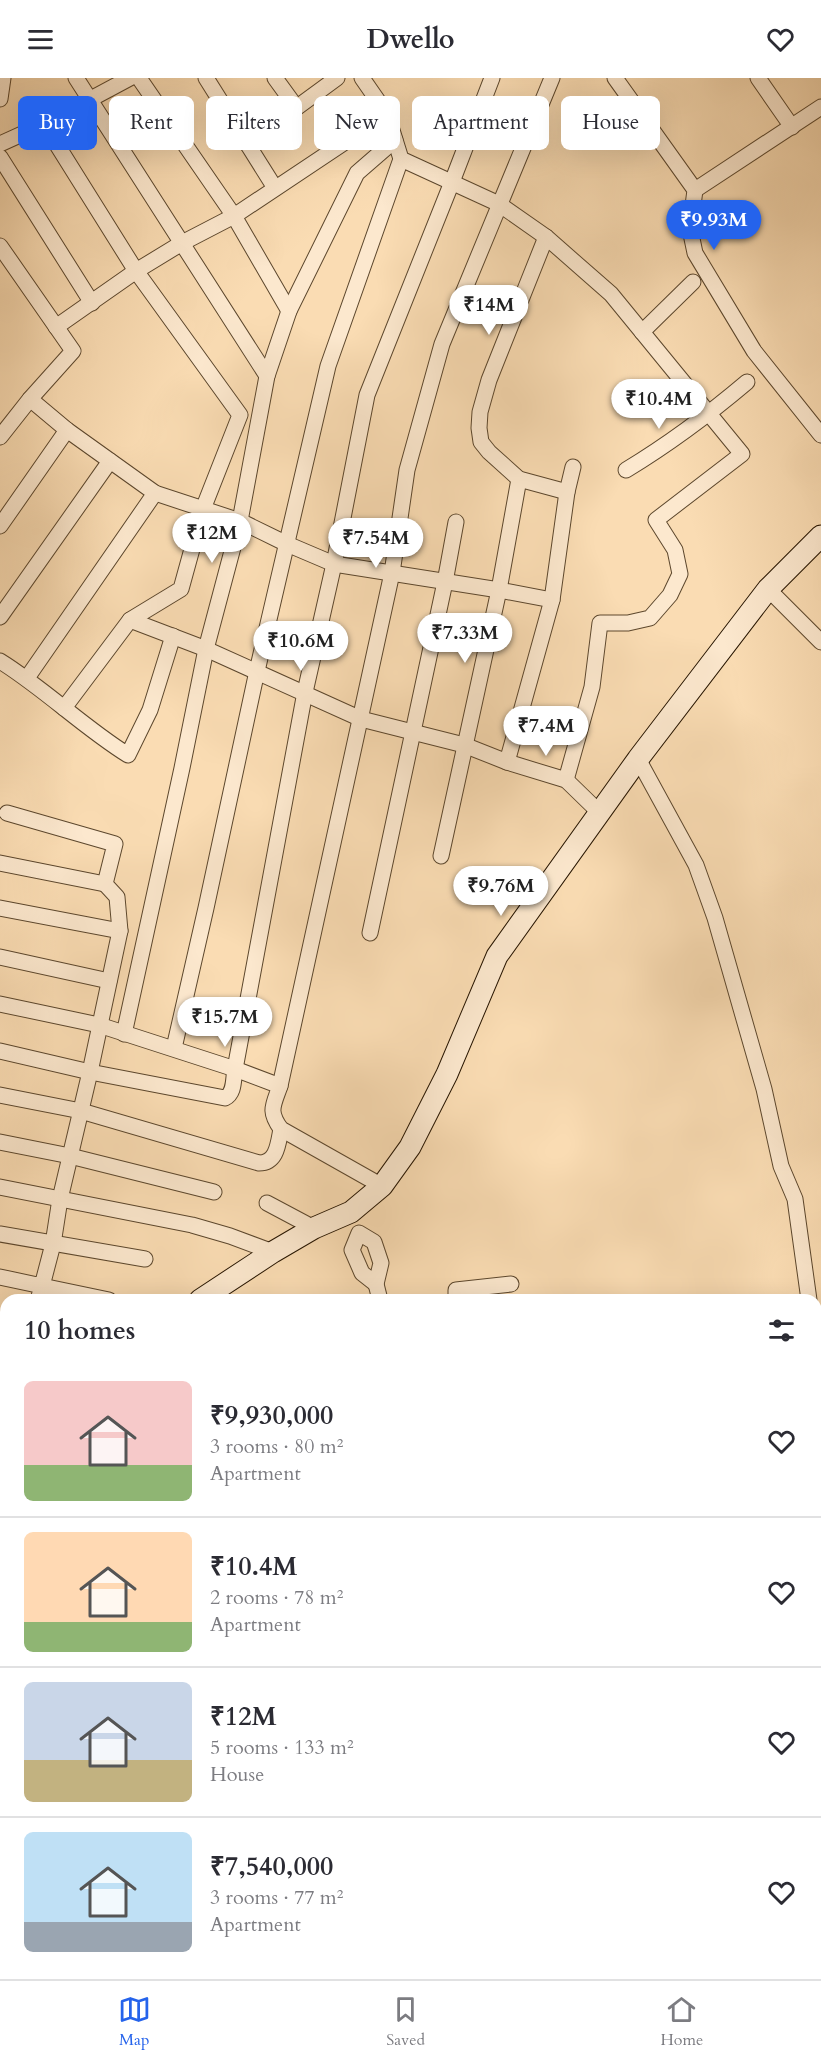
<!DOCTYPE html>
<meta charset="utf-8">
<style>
:root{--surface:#fff;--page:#f2f2f3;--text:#2b2b33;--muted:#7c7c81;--line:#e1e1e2;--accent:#2563eb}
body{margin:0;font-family:Cardo,serif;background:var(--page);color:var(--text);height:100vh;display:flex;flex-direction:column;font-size:22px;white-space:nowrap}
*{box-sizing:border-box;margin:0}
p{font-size:20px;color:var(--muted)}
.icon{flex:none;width:33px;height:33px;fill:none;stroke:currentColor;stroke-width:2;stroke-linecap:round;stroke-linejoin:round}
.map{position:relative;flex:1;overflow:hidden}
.sheet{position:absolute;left:0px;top:1216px;width:822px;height:686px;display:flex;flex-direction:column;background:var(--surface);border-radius:18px 18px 0 0;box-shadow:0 6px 24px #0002}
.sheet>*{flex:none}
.hud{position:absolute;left:18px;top:18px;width:786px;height:54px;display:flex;gap:12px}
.price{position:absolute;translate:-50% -51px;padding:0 14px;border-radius:21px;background:#fff;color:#222;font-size:20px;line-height:39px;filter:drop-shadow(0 2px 3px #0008)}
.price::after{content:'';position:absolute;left:50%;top:36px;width:18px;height:14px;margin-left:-9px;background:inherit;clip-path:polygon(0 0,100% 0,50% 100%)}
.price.active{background:var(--accent);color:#fff}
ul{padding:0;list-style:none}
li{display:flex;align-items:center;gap:18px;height:150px;padding:0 24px}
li+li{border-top:2px solid var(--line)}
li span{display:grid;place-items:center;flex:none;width:168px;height:120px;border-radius:9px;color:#555}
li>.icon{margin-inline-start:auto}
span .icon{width:72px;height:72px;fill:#fffc;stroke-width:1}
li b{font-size:26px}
h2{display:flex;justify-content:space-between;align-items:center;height:72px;padding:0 24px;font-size:26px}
.tag{padding:0 21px;border-radius:9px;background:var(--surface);box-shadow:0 6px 24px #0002;font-size:21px;line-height:54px}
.tag.active{background:var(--accent);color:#fff}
header{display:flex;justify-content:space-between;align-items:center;height:78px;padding:0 24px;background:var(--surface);font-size:27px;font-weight:600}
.dock{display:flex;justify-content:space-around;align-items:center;height:84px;border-top:2px solid var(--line);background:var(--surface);font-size:16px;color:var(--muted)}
.dock a{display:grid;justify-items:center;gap:3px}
.dock .active{color:var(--accent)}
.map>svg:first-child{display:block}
</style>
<header><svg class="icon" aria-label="menu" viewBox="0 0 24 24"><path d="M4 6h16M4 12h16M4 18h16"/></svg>Dwello<svg class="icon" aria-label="heart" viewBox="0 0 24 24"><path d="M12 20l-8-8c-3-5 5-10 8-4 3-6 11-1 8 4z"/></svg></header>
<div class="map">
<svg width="821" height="1901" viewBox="0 0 821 1901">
<rect width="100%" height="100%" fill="#fadcb3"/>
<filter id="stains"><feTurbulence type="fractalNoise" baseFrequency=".00333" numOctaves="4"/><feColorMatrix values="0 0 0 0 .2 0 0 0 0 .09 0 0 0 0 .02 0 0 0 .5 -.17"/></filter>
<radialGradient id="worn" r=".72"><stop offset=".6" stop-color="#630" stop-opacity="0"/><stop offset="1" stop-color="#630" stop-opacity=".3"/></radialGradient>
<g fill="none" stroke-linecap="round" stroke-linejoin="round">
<defs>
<g id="street">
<path d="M76 0 267 298"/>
<path d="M139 0 234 138 289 233"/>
<path d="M206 0 275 110"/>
<path d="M275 0 296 29"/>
<path d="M362 0 387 36 401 81 499 126 546 159 611 216 742 376 656 442 675 472 680 496 670 517 650 540 628 545H600L592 609 566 702"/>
<path d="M615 0 695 112 690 151 695 175 754 273 821 357"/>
<path d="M758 0 792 49"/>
<path d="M0 21 3 0"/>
<path d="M44 46 136 193 240 337 203 431 181 511 130 542 64 630"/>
<path d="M0 66 44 46 130 0"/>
<path d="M247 66 337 0"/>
<path d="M0 79 92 225"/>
<path d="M695 112 821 29"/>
<path d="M546 159 489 302 480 334 479 350 481 364 489 374 519 401 567 414 573 389"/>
<path d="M0 168 73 273 30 321 0 359"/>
<path d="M56 249 136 193 182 165 234 138 387 36"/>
<path d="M642 254 693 204"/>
<path d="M30 321 67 352 155 415 240 443 287 466 334 486 499 512 552 522"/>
<path d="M626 392C669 366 708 337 747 304"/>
<path d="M0 448 67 352"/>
<path d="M768 511 821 564"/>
<path d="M0 539 110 383"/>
<path d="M130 542 206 571 361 641 464 667 507 684 566 702 600 735"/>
<path d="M0 583C45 611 83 649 128 677L150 632 173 558"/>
<path d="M27 600 155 415"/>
<path d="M638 681 696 787 715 840 764 1011 781 1088 795 1121 809 1222"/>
<path d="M507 684 552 522 567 414"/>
<path d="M441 778 499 512 519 401"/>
<path d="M0 785 105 806"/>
<path d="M0 830 120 853"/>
<path d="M370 855 445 504 456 444"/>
<path d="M0 879 109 903"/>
<path d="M0 926 99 947 235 991 280 1008C273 1028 268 1033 281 1051L382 1108"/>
<path d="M124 956 182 690 206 571 240 443 267 298 289 233 357 95 395 62"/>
<path d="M174 970 206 830 257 593 328 288 401 81"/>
<path d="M0 973 90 994 225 1020C235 1015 233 1001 235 991L305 614 334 486 367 317 452 104 492 0"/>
<path d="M280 1008 392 495 407 392 442 266 552 0"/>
<path d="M0 1017 81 1033 259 1085C277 1085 278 1066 281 1051"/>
<path d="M0 1064 70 1078 214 1114"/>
<path d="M0 1109 192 1147 230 1158 273 1174"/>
<path d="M267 1125 314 1150"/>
<path d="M359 1155 374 1164 381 1185 376 1206 362 1195 352 1172Z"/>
<path d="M0 1156 145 1181"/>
<path d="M0 1199 42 1208 53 1166 60 1121 90 994 120 853 117 819 105 806 115 766 7 735"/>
<path d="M376 1206 380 1222"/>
<path d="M38 1222 42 1208 109 1222"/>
<path d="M456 1222V1212L511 1206"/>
<path d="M816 1240 821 1242"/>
<path d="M0 1247 6 1249"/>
<path d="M816 1459H821"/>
</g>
<g id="secondary">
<path d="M200 1222 273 1174 314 1150 351 1134 382 1108 410 1069 447 996 497 878 638 681 768 511 821 458"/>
<path d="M0 1338 6 1335"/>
</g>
</defs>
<use href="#street" stroke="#5c472d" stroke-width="17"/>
<use href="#secondary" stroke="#271500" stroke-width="23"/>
<use href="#street" stroke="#fce8ce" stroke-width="15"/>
<use href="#secondary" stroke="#fce8ce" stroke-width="21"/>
</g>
<rect width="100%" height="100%" filter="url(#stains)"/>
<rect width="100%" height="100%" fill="url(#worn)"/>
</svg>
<b class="price active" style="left:714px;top:173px">₹9.93M</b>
<b class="price" style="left:489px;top:258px">₹14M</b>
<b class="price" style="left:659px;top:352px">₹10.4M</b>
<b class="price" style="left:212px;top:486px">₹12M</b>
<b class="price" style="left:376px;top:491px">₹7.54M</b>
<b class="price" style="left:465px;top:586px">₹7.33M</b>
<b class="price" style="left:301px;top:594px">₹10.6M</b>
<b class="price" style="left:546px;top:679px">₹7.4M</b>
<b class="price" style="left:501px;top:839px">₹9.76M</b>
<b class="price" style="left:225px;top:970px">₹15.7M</b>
<div class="hud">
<a class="tag active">Buy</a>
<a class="tag">Rent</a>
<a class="tag">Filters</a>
<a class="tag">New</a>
<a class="tag">Apartment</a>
<a class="tag">House</a>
</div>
<section class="sheet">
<h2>10 homes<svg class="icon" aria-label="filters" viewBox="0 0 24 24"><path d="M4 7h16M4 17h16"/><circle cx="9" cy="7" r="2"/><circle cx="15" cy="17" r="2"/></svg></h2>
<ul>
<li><span style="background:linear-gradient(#f6c9c9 70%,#8fb573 0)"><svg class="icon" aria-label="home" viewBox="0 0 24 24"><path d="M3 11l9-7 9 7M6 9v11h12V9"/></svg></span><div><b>₹9,930,000</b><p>3 rooms · 80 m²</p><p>Apartment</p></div><svg class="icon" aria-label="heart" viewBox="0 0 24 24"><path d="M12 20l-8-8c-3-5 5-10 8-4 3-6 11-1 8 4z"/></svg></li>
<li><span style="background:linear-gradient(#ffd9b3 75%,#8fb573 0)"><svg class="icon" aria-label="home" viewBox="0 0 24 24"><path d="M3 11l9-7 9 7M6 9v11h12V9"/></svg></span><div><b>₹10.4M</b><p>2 rooms · 78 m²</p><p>Apartment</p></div><svg class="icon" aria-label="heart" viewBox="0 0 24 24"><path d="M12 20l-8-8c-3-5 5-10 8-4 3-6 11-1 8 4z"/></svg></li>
<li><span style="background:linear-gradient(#c9d6e8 65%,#c2b280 0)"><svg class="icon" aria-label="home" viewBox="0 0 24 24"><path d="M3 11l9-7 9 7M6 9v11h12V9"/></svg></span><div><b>₹12M</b><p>5 rooms · 133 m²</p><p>House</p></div><svg class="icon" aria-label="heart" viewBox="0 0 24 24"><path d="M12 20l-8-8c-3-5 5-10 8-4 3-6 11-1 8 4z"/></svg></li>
<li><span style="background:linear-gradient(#bfe0f5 75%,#9aa5b1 0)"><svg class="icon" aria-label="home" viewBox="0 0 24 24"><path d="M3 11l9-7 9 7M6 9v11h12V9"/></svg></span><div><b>₹7,540,000</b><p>3 rooms · 77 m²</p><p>Apartment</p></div><svg class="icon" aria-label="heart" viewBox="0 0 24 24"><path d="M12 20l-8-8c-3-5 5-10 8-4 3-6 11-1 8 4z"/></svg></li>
</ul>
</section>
</div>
<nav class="dock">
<a class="active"><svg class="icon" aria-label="map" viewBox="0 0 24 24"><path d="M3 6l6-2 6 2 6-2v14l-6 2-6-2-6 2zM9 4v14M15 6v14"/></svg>Map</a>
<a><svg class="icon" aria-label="saved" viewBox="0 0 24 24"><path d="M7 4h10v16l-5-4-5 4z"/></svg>Saved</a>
<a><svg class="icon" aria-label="home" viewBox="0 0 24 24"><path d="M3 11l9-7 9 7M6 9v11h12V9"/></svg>Home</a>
</nav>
